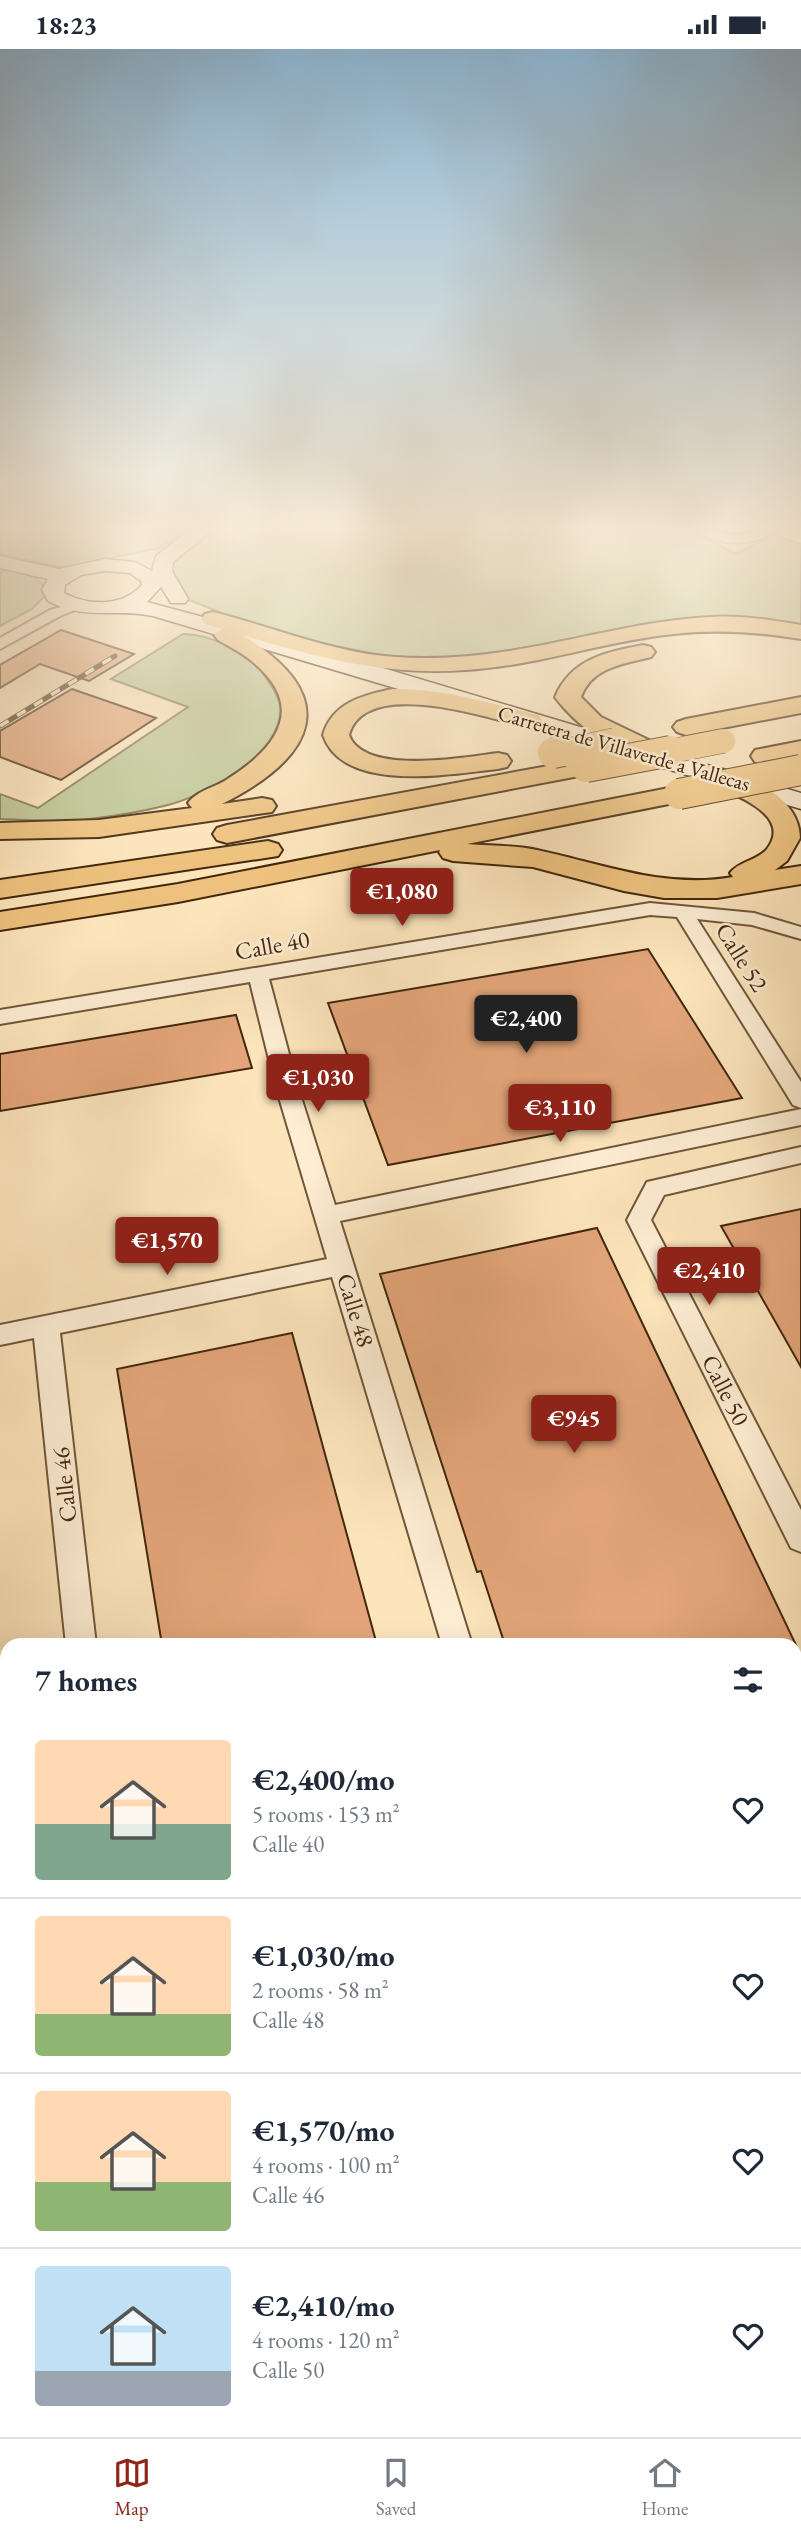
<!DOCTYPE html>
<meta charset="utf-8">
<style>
:root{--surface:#fff;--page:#f6f6f7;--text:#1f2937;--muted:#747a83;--line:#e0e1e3;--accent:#8f2418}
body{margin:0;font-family:"EB Garamond",serif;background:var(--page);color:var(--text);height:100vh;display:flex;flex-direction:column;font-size:26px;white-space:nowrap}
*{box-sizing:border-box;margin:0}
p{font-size:23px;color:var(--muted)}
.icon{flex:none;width:38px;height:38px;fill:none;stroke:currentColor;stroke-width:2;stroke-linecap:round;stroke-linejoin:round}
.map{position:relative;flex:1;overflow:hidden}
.drawer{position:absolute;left:0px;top:1589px;width:802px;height:800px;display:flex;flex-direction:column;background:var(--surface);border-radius:21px 21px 0 0;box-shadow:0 7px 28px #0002}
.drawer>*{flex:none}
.price{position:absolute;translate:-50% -60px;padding:0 16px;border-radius:7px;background:var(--accent);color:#fff;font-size:23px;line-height:46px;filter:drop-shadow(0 2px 4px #0008)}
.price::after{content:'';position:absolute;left:50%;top:42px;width:21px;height:16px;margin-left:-10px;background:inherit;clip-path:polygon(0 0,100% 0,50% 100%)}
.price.active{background:#222;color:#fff}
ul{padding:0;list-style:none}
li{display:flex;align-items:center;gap:21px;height:175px;padding:0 35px}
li+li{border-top:2px solid var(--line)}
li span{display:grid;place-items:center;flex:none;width:196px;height:140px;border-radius:7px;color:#555}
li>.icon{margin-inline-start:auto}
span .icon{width:84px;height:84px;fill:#fffc;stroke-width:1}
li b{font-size:30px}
h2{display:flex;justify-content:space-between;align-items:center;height:84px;padding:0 35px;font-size:30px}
.status{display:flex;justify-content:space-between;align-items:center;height:49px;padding:0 35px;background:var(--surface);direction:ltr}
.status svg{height:19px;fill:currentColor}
.tab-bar{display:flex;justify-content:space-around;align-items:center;height:98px;border-top:2px solid var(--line);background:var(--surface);font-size:19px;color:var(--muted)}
.tab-bar a{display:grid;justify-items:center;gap:4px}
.tab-bar .active{color:var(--accent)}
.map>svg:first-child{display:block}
</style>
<div class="status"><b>18:23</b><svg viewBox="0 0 49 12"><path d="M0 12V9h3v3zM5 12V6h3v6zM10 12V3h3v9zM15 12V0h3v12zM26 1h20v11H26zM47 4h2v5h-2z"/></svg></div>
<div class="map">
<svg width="801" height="2388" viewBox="0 0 801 2388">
<rect width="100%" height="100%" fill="#fce4bb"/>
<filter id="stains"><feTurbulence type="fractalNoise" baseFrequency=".00286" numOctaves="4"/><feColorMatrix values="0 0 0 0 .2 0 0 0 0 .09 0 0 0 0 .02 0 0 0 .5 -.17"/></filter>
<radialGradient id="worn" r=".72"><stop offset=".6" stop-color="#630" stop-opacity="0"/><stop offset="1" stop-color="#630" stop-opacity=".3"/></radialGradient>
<g fill="#bbc593" stroke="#7e7650" stroke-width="2">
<path d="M0 478H200L159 499 65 519 0 505Z"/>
<path d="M222 478H685L736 505 774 486 801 495V579L697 570 644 576 480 607 436 611 386 607 321 594 244 573 189 551 171 519C180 497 202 488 222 478Z"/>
<path d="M7 520C24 524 42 527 47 545L32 560 0 577V523Z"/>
<path d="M183 585C209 585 246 602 262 623 270 635 283 651 280 666 274 711 202 748 164 757 140 763 114 767 90 770 61 774 30 771 0 770V745L38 759 188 658 111 630Z"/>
</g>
<g fill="#e3a579" stroke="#42270d" stroke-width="2">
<path d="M61 581 134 605 89 632 40 615 0 639V616Z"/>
<path d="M72 640 156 669 61 731 0 708V682Z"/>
<path d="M648 900 742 1049 388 1116 328 954Z"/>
<path d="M236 966 252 1019 0 1062V1005Z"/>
<path d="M801 1160V1318L721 1177Z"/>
<path d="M597 1179 656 1303 796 1596H505L481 1522 477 1523 380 1225Z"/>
<path d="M292 1284 377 1596H162L117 1320Z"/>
</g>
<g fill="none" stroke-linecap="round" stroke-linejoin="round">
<defs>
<g id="street">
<path d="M693 478C712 477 720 486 737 486 753 486 761 477 780 478 757 499 716 499 693 478Z"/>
<path d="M76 554 83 558 60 567 0 600V589L50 561Z"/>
<path d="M650 854 754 864 801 878V890L752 876 697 870 801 1033V1059L793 1056 677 868 650 866 269 930 297 1035 335 1156 801 1060V1076L340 1172 472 1596H442L332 1228 60 1284 96 1596H66L34 1289 0 1296V1276L327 1210 275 1035 250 933 0 975V961Z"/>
<path d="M801 1098V1114L664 1146 651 1171 801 1461V1503L791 1499 627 1171 647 1133Z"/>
<path d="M801 1918V1954L794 1956V1920Z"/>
<path d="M801 2015V2053L794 2055V2017Z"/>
<path d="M7 2153V2193L0 2195V2155Z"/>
<path d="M7 2282V2324L0 2326V2284Z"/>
<path d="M141 2382H184L186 2388H142Z"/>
<path d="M676 2382H719L722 2388H678Z"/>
</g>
<path id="secondary" d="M194 478H206L211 482 173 513 172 522 188 550 185 554H171L161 538 147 553 296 593 801 744V760L153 567C115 559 85 572 48 552L42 541 48 530 0 519V507L59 520 105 510 135 513 152 522 156 507ZM105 522 130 524 141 532 142 536C122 558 89 557 64 544L65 536 81 526Z"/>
<g id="highway">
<path d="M213 563C265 576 315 596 368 605 400 610 435 610 469 607 550 600 629 572 711 568 741 566 771 571 801 576V590C758 583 718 580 674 585 604 592 537 617 466 621 385 627 319 609 242 586 344 648 316 708 222 755L262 749 272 751 276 757 272 763 99 788 0 790V774L99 771 192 759 188 754C197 741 217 738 229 729 276 699 307 659 254 614 244 605 230 598 218 591L214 586 222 580 205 575 201 570 205 565Z"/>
<path d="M643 596 651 598 655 603 651 608C624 615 592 618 581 648L601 668 653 693 657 699 653 705C621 713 573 673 555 648 571 610 606 603 643 596Z"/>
<path d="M392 640C442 639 490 654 538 666L542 671 538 676 529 679C489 669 365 627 349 686 364 727 465 708 498 704L507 706 511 712 507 718 498 720C451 725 343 745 323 686 332 654 363 646 392 640Z"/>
<path d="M801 648V664L686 686 677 683 673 678 677 673 686 670Z"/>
<path d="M801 692V708L764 715 755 713 751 707 755 701Z"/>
<path d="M586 710 595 712 599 718 595 724 227 794 217 791 213 785 217 779 227 776Z"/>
<path d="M710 717C746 726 799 746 800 789L787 812 775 821 801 817V835L717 849H664L624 842 533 818 453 812 443 809 439 803 440 801 178 853 0 881V863L178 835 679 737 689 739 693 745 689 751 467 795C490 797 515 796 537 801 603 815 664 840 733 828L730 824C739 812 757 812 767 800 796 763 722 741 700 731L697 725 700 719Z"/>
<path d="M268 792 278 795 282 801 278 807 0 849V831Z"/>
</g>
</defs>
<use href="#street" stroke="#705638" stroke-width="4"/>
<use href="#secondary" stroke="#42270d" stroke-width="3"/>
<use href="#highway" stroke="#42270d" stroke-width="4"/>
<use href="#street" fill="#fdedd3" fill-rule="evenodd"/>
<use href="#secondary" fill="#fdedd3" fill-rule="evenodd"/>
<use href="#highway" fill="#eec27e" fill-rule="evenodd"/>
<defs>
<path id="rail" d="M0 677 115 607"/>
</defs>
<use href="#rail" stroke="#42270d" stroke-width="5"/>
<use href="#rail" stroke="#fdedd3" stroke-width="3.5" stroke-dasharray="10" stroke-linecap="butt"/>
<defs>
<g id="highway-bridge-far1">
<path d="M555 704 615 691"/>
<path d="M662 704 723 692"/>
</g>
<g id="highway-bridge">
<path d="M553 704 563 702"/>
<path d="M586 718 671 702"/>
<path d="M679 745 801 721"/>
</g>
</defs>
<use href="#highway-bridge-far1" stroke="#42270d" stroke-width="25" stroke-linecap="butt"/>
<use href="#highway-bridge" stroke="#42270d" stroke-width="32" stroke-linecap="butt"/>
<use href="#highway-bridge-far1" stroke="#eec27e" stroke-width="24"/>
<use href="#highway-bridge" stroke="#eec27e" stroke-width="30"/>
</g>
<linearGradient id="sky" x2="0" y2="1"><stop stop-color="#8db7d6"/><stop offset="0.59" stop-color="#fef3e0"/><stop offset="1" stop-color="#fef3e0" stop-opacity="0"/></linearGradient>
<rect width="801" height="812" fill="url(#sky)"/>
<g text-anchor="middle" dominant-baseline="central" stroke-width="5" stroke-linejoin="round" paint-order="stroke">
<g font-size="21" fill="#42270d" stroke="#fdedd3">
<text transform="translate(624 699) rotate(16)">Carretera de Villaverde a Vallecas</text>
</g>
<g font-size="24" fill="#42270d" stroke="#fdedd3">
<text transform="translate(272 896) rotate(-10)">Calle 40</text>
<text transform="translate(742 908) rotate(58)">Calle 52</text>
<text transform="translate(356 1261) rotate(73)">Calle 48</text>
<text transform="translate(726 1341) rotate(63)">Calle 50</text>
<text transform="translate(64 1436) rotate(-96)">Calle 46</text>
</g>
</g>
<rect width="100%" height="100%" filter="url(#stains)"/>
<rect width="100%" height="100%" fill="url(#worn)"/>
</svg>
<b class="price" style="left:402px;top:879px">€1,080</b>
<b class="price active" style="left:526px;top:1006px">€2,400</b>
<b class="price" style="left:318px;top:1065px">€1,030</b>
<b class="price" style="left:560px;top:1095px">€3,110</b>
<b class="price" style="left:167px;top:1228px">€1,570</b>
<b class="price" style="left:709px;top:1258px">€2,410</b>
<b class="price" style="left:574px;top:1406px">€945</b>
<section class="drawer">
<h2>7 homes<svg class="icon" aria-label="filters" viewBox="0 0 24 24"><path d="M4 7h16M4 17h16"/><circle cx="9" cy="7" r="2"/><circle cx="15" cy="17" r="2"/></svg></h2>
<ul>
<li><span style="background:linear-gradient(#ffd9b3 60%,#7fa58c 0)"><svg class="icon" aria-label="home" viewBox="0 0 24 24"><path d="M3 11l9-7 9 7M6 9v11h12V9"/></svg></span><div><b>€2,400/mo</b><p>5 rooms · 153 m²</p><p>Calle 40</p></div><svg class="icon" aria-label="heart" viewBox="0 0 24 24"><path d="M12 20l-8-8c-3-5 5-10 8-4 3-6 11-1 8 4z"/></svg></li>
<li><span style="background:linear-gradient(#ffd9b3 70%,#8fb573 0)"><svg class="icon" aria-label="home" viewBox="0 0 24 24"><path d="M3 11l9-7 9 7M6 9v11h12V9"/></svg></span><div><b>€1,030/mo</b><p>2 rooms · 58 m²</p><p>Calle 48</p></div><svg class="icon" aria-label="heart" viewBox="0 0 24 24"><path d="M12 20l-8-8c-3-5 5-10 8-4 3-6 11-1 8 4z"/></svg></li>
<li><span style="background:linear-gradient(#ffd9b3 65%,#8fb573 0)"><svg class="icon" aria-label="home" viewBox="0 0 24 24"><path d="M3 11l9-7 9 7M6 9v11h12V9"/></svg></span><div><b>€1,570/mo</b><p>4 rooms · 100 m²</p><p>Calle 46</p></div><svg class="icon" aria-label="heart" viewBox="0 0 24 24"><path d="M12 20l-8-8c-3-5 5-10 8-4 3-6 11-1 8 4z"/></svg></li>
<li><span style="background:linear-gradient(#bfe0f5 75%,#9aa5b1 0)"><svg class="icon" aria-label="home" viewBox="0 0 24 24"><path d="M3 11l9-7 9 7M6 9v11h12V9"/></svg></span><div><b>€2,410/mo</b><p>4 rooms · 120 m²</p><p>Calle 50</p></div><svg class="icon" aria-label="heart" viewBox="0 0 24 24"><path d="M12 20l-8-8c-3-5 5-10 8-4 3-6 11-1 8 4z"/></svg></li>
</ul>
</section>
</div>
<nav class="tab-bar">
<a class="active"><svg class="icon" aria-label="map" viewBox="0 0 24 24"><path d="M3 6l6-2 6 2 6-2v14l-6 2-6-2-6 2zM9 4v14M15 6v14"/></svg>Map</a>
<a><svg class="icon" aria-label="saved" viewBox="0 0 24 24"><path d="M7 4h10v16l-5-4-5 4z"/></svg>Saved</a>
<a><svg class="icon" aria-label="home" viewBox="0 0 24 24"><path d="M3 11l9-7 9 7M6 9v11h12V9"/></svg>Home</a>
</nav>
